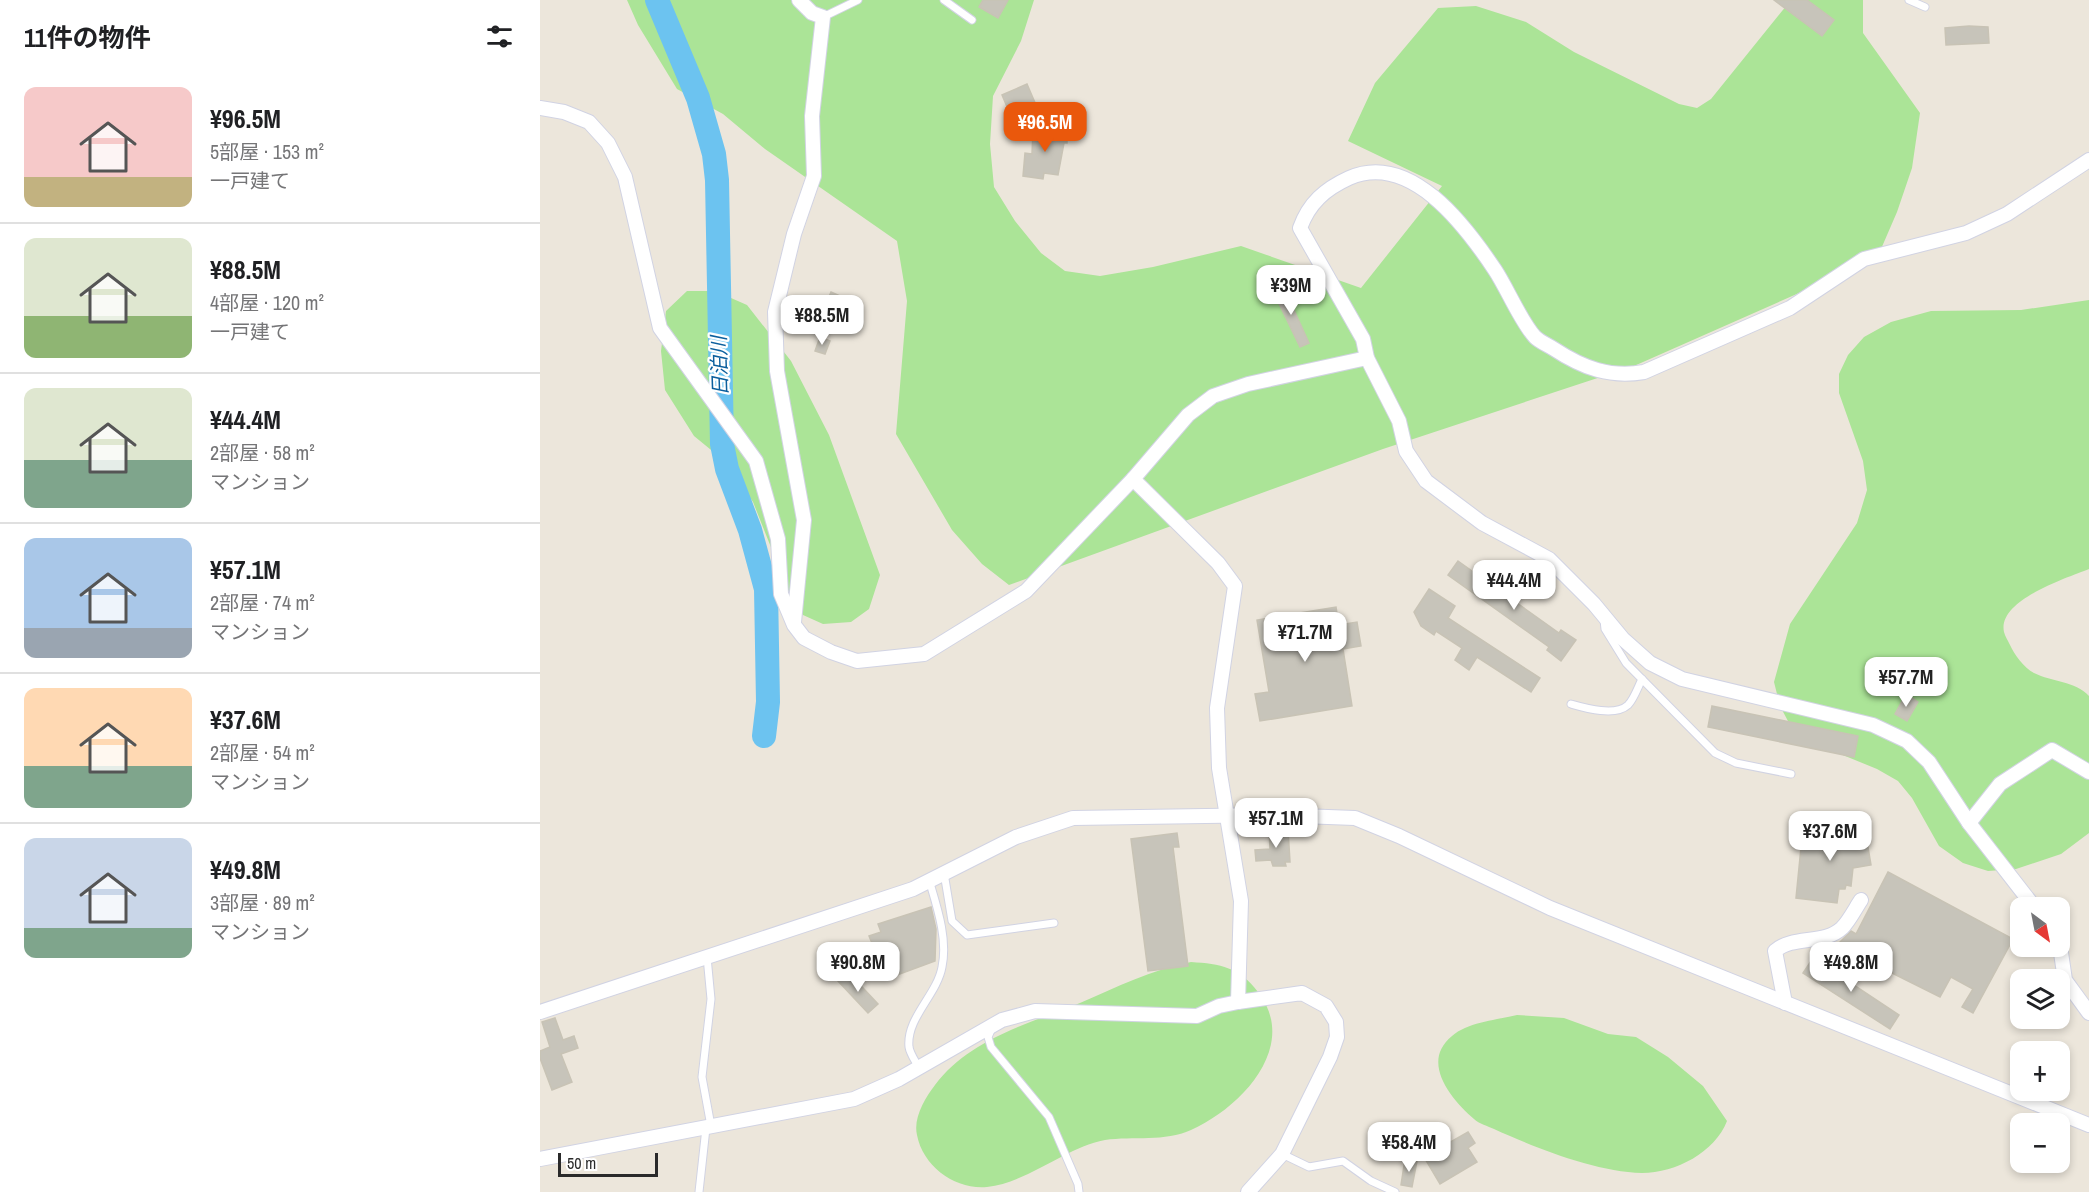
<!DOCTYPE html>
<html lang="ja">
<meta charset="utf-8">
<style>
:root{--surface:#fff;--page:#f6f6f6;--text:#202124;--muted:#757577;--line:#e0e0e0;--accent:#ea580c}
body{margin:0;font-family:"Archivo Narrow","Noto Sans JP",sans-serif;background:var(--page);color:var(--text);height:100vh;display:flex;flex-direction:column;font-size:22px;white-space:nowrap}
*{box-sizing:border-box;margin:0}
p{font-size:20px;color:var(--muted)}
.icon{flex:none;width:33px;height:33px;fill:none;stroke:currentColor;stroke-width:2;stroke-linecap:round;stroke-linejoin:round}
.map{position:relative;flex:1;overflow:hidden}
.panel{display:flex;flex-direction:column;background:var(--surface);width:540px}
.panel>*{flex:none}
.needle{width:39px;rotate:148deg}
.controls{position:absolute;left:1470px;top:897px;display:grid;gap:12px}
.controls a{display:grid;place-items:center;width:60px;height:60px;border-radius:12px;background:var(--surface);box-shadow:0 3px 9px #0003;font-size:30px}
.scale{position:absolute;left:18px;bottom:15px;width:100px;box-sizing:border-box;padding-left:6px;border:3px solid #2a2a2a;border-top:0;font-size:16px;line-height:21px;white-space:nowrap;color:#2a2a2a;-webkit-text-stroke:4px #fff;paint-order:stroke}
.price{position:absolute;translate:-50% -51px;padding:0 14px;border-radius:12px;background:#fff;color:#222;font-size:20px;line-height:39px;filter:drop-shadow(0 2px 3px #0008)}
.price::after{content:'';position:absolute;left:50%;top:36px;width:18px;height:14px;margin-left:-9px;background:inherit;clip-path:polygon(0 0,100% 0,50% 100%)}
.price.selected{background:var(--accent);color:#fff}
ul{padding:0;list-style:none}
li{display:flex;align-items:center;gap:18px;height:150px;padding:0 24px}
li+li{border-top:2px solid var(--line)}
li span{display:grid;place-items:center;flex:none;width:168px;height:120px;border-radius:12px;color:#555}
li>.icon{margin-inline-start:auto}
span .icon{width:72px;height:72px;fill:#fffc;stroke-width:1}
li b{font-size:26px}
h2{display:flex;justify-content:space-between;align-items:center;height:72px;padding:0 24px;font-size:26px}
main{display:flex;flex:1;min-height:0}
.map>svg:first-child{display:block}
</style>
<main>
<section class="panel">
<h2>11件の物件<svg class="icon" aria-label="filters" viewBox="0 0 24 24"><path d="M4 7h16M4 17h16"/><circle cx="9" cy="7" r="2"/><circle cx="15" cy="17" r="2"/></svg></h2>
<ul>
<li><span style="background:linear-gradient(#f6c9c9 75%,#c2b280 0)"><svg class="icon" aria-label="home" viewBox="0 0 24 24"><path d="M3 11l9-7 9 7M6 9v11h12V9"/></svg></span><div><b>¥96.5M</b><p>5部屋 · 153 m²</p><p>一戸建て</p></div></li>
<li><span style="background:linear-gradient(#dfe7d0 65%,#8fb573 0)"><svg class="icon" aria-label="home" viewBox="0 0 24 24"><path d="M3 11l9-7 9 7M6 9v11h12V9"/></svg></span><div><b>¥88.5M</b><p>4部屋 · 120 m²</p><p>一戸建て</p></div></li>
<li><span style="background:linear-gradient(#dfe7d0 60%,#7fa58c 0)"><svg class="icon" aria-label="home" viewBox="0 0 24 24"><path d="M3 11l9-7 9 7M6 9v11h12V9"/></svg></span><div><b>¥44.4M</b><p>2部屋 · 58 m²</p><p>マンション</p></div></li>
<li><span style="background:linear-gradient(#a9c7e8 75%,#9aa5b1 0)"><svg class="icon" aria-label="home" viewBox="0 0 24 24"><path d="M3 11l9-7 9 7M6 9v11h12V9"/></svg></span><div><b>¥57.1M</b><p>2部屋 · 74 m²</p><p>マンション</p></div></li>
<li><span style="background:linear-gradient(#ffd9b3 65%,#7fa58c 0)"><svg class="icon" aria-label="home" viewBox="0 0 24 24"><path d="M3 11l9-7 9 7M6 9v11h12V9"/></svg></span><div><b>¥37.6M</b><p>2部屋 · 54 m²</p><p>マンション</p></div></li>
<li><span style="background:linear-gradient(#c9d6e8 75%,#7fa58c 0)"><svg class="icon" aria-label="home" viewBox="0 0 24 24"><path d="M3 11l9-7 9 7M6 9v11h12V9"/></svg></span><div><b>¥49.8M</b><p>3部屋 · 89 m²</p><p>マンション</p></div></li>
</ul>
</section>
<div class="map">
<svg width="1549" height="1192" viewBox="0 0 1549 1192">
<rect width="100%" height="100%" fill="#ece6db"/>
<g fill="#abe497">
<path d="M87 0H494L481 41 453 96 450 144 454 187 475 221 501 253 525 271 560 276 613 267 701 246 821 288 902 186 808 141 835 83 898 8 936 6 986 22 1034 52 1139 104 1157 108 1171 99 1251 0H1323V33L1380 113 1372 168 1357 212 1341 249 1318 267 1094 366 843 449 469 585 442 564 412 530 356 434 367 301 357 241 225 149 183 114 137 89 98 25Z"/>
<path d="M147 291H175L207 305 251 361 289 435 340 575 329 609 311 622 283 624 263 615 248 590 213 502 187 463 154 436 125 390 121 351 126 311Z"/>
<path d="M1549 300V569C1527 578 1457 600 1464 632 1465 636 1468 641 1470 645 1474 654 1484 668 1494 673 1512 682 1535 681 1549 696V833L1521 854 1476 869 1448 871 1423 863 1399 846 1372 798 1358 781 1337 769 1266 740 1249 723 1240 706 1234 682 1250 624 1317 523 1327 490 1323 461 1299 393V374L1308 355 1324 337 1351 322 1391 311 1481 310Z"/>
<path d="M651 962C681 964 699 967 718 992 760 1046 701 1108 651 1130 625 1142 593 1136 565 1140 550 1143 536 1149 523 1156 499 1168 474 1184 447 1187 416 1190 383 1167 377 1135 373 1118 385 1098 395 1085 429 1039 490 1023 540 1003 577 987 611 970 651 962Z"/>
<path d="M977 1015 1024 1018 1068 1034 1096 1037 1128 1057 1163 1086 1187 1121C1175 1152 1136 1173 1102 1173 1056 1172 996 1148 954 1129 948 1126 939 1124 934 1119 911 1099 880 1062 912 1036 928 1022 957 1020 977 1015Z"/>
</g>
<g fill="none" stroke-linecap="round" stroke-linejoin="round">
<path stroke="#6cc3f0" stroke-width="24" d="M117 0 158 98 174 154 177 180 182 444 187 469 210 530 226 589 228 702 224 736"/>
</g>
<g fill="#c7c4ba" stroke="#c8c3b5" stroke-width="1.5">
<path d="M443 0H468L458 18 439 7Z"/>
<path d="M1234 0H1267L1294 20 1282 36Z"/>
<path d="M1429 26 1448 27 1449 43 1406 45 1405 28Z"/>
<path d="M487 84 499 112 473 121 462 95Z"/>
<path d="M493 129H527V143H524L518 175 504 173 503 179 483 176 485 153 492 154Z"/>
<path d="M743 286 769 343 760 347 733 291Z"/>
<path d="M291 292 302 297 296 313 284 309Z"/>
<path d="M250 316 260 320 256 333 246 330Z"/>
<path d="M280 337 290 341 285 354 275 351Z"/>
<path d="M918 561 1019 633 1021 630 1036 640 1021 661 1007 650 1009 647 908 575Z"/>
<path d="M889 589 915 606 908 618 1000 678 991 692 937 657 929 670 915 660 922 648 896 631 894 635 881 626 874 612Z"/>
<path d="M796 607 799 625 817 622 821 646 803 649 812 706 720 721 715 694 729 692 717 620Z"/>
<path d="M1366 694 1378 702 1367 721 1355 714Z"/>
<path d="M1172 706 1318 736 1314 757 1168 727Z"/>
<path d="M1324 824 1331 865 1313 868 1311 886 1306 885 1305 889H1299L1297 903 1256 898 1263 827 1309 832 1308 827Z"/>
<path d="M748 829 750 862H745L746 866H733L731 860 716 861 715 850 730 849 729 830Z"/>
<path d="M637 833 639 847H633L648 966 608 971 591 839Z"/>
<path d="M1348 872 1473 939 1433 1013 1422 1007 1433 989 1411 977 1400 997 1340 967 1299 943 1311 931 1316 934Z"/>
<path d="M391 907 396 929 395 961 357 975 352 960 336 953 329 936 341 932 338 924Z"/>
<path d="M1273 958 1359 1015 1350 1029 1263 973Z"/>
<path d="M308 972 338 1004 328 1013 298 981Z"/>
<path d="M15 1018 23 1040 34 1036 38 1048 21 1054 32 1082 12 1090 0 1058V1051L10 1047 2 1022Z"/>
<path d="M928 1132 935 1143 928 1148 937 1162 900 1184 884 1157Z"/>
<path d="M865 1159 877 1161 872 1187 861 1185Z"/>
</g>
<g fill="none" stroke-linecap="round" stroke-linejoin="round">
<defs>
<g id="service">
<path d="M404 0 432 20"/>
<path d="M1369 0 1385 7"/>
<path d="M283 17 318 0"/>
<path d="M1064 620 1065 629 1086 663 1175 753 1196 763 1251 774"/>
<path d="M1031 704C1045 708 1075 717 1088 705 1094 699 1098 687 1102 679"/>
<path d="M404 873 412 921 427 935 514 923"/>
<path d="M167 957 171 999 162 1077 171 1126"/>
<path d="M452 1028 448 1037 451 1047 509 1117 538 1184 539 1192"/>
<path d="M379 1068C376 1062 370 1054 369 1047 366 1018 397 995 402 967 408 939 397 907 389 880"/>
<path d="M742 1154 769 1167 803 1161 831 1181 855 1192"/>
<path d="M159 1192 166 1128"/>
</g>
<g id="minor">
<path d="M0 108 24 112 49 122 68 143 85 177 120 328 216 461 238 539 241 594 254 625 264 638 291 652 317 661 384 654 486 591 593 479 648 415 673 396 708 384 827 358"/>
<path d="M593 479 678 563 695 586 677 708 679 768 701 901 698 1002"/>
<path d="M254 622 264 520 237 371 235 312 254 234 274 176 272 116 283 17 272 13 259 0"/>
<path d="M1429 823 1460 784 1512 750 1549 772"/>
<path d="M1495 908 1429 823 1389 762 1367 741 1333 725 1142 679 1110 663 1083 639 1054 604 1009 559 942 523 886 481 866 451 859 421 827 358 823 339 760 228C769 203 785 189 809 178 870 151 925 225 955 270 967 288 981 322 995 337 1000 342 1008 345 1014 349 1043 368 1070 378 1104 372L1250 308 1324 259 1426 233 1467 214 1549 160"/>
<path d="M1520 946 1525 980 1549 1013"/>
<path d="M1245 1003 1235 951C1253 935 1284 945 1302 928 1309 921 1315 909 1321 900"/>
<path d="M0 1012 373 889 476 837 533 818 734 815 815 818 859 836 1010 908 1549 1125"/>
<path d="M0 1159 314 1099 359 1079 462 1020 495 1011 657 1016 679 1006 698 1002 762 993 786 1006 796 1022 797 1037 790 1057 742 1154 708 1192"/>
</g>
</defs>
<use href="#service" stroke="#d1d3e3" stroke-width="9"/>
<use href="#minor" stroke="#d1d3e3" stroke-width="16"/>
<use href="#service" stroke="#fff" stroke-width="7"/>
<use href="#minor" stroke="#fff" stroke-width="14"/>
</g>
<g text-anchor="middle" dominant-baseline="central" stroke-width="4.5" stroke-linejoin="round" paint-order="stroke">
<g font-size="20" font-style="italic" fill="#0b5f9d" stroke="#fff">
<text transform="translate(179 366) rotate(-92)">日泊川</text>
</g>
</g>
</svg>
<div class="controls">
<a><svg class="needle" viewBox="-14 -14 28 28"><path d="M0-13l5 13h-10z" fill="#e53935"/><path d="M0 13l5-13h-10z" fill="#757577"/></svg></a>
<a><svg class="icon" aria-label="layers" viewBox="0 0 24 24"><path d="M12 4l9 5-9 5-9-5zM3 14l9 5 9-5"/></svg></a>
<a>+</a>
<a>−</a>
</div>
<div class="scale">50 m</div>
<b class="price selected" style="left:505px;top:153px">¥96.5M</b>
<b class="price" style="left:751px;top:316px">¥39M</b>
<b class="price" style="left:282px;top:346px">¥88.5M</b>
<b class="price" style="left:974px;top:611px">¥44.4M</b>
<b class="price" style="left:765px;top:663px">¥71.7M</b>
<b class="price" style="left:1366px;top:708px">¥57.7M</b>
<b class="price" style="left:736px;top:849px">¥57.1M</b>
<b class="price" style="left:1290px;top:862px">¥37.6M</b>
<b class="price" style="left:318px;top:993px">¥90.8M</b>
<b class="price" style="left:1311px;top:993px">¥49.8M</b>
<b class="price" style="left:869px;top:1173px">¥58.4M</b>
</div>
</main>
